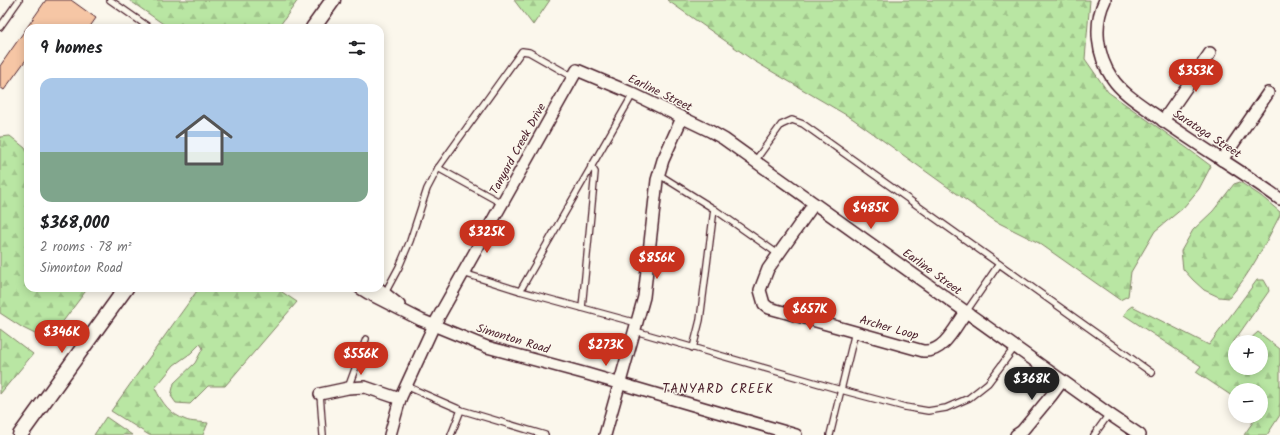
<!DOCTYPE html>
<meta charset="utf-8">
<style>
:root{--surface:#fff;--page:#f2f2f2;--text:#202124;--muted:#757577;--accent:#c8321e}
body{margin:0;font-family:Kalam,sans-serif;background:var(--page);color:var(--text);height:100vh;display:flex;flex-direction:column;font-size:15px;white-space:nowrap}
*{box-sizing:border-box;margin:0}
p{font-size:13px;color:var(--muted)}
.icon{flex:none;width:22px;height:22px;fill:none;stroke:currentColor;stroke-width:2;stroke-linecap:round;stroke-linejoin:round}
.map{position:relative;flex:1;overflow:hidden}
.panel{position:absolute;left:24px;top:24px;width:360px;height:268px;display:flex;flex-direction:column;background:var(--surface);border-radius:12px;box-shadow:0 2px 10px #0003}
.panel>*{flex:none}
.tools{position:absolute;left:1228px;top:335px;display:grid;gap:8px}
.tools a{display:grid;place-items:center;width:40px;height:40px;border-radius:50%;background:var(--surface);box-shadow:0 2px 10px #0003;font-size:20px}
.price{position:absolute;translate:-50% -34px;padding:0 9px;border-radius:14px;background:var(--accent);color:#fff;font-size:13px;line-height:26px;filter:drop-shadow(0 1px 2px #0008)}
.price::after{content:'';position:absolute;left:50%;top:24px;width:12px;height:9px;margin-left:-6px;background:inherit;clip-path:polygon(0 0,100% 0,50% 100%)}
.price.current{background:#222;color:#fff}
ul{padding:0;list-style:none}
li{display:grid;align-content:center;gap:8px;height:212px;padding:0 16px}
li span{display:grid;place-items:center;height:124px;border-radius:12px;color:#555}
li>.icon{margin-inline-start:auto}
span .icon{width:72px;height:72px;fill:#fffc;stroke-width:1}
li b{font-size:17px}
h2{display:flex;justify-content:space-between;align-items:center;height:48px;padding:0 16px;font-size:17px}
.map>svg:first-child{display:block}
</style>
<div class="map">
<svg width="1280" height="435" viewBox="0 0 1280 435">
<defs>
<pattern id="forest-firs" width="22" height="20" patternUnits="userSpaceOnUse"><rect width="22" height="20" fill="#b9e6a3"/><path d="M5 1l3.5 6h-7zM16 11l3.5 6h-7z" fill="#a1c58c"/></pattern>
</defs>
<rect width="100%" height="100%" fill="#fbf7ec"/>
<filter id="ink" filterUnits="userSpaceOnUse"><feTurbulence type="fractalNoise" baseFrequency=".025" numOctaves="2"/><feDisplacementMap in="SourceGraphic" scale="8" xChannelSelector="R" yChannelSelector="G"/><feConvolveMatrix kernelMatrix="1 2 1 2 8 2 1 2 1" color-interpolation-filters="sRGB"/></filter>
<g filter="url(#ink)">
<g fill="url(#forest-firs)" stroke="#828267">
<path d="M129 0H298L278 28H169Z"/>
<path d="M514 0H550L533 25Z"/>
<path d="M667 0H1090L1085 59 1108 92 1187 148 1211 166 1199 189 1183 208 1155 231 1131 272 1128 296 1120 300 1039 243 995 221 853 119 754 61Z"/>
<path d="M10 136 25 148 28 154V288H88L55 332 43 338 23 328 0 313V137Z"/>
<path d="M1240 182 1261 196 1280 212V215C1265 244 1251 273 1229 298L1219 297 1204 290 1193 280 1183 269 1181 251 1193 230 1213 211 1234 184Z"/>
<path d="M1257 280H1264L1268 287 1269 291 1232 344 1235 345V368H1261V342H1243L1249 340 1258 332 1280 349V415L1267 435H1244L1255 419 1253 416H1261V390H1235V398L1196 372 1201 366 1124 315 1128 309 1132 306 1209 345Z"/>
<path d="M199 288H276L297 302 225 386H208L190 404 176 403 171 396 174 383 195 363 203 348 200 344 191 353 174 365 155 388C162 403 170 414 186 420 190 422 202 422 208 423L203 435H149L111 411Z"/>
<path d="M0 329 33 354 0 394Z"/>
<path d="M106 417 132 435H94Z"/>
</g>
<path fill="#f6c6a5" stroke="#4a1f2b" d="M46 0H71L96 18 89 28H28V57L4 90 0 87V66Z"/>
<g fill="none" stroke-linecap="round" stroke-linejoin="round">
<defs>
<g id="service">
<path d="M110 0 150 28"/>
<path d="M0 27 19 0"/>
<path d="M755 161 781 125 792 120 803 124 1152 373"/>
<path d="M438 168 503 204"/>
<path d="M658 174 714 209 778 254"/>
<path d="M463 273 520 291 637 323"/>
<path d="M520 291 633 94"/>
<path d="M385 293 399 267 410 241 427 189 438 168 519 55 522 51 529 52 573 77"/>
<path d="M582 308 595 172 591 166"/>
<path d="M966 312 999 264"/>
<path d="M635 331 841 390 905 407 928 411 946 408 969 398 988 383 1015 347"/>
<path d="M693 348 700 320 714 209"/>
<path d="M406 386 461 410 545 435"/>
<path d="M348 388 366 339"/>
<path d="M320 394 323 435"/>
<path d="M451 435 461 410"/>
<path d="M830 435 855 332"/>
<path d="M1094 435 1109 414"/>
</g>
<g id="minor">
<path d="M1105 0C1093 24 1097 56 1112 78 1122 93 1140 104 1154 114 1195 144 1239 169 1280 199"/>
<path d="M1163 121 1210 53"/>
<path d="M1222 160 1268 93"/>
<path d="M814 204 768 269 760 290 764 304 769 308 780 311 923 351C944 353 955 327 966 312"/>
<path d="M360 288 368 293 421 320 487 347 587 374 796 435"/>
<path d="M378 288 399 305"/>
<path d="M320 394 348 388 365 387 400 399"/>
<path d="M390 435 400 399 434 325 577 70 629 92 710 131 724 139 1109 414 1140 435"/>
<path d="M605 435 644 297 657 180 663 160 682 118"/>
<path d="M1016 435 1022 431 1051 396 1062 381"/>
</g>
<g id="tertiary">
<path d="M313 28 333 0"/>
<path d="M20 435 126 288"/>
</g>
</defs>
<use href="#service" stroke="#4a1f2b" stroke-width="8"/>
<use href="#minor" stroke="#4a1f2b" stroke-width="14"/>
<use href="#tertiary" stroke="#4a1f2b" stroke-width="17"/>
<use href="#service" stroke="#fbf7ec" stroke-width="5.5"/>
<use href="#minor" stroke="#fbf7ec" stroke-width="11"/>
<use href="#tertiary" stroke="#fbf7ec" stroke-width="14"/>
</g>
</g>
<g text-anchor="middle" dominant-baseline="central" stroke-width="3" stroke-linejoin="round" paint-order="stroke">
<g font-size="12" fill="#4a1f2b" stroke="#fbf7ec">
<text transform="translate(660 93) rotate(26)">Earline Street</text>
<text transform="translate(1207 134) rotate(33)">Saratoga Street</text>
<text transform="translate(518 149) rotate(-61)">Tanyard Creek Drive</text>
<text transform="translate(932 272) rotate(36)">Earline Street</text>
<text transform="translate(889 328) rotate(16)">Archer Loop</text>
<text transform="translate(513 339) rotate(17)">Simonton Road</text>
</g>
<g font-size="13" letter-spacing="1" fill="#4a1f2b" stroke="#fbf7ec">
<text x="718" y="389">TANYARD CREEK</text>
</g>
</g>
</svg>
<div class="tools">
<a>+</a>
<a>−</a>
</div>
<b class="price" style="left:1196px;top:93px">$353K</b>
<b class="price" style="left:871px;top:230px">$485K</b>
<b class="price" style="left:487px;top:254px">$325K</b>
<b class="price" style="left:657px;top:280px">$856K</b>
<b class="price" style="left:810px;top:331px">$657K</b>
<b class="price" style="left:62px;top:354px">$346K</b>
<b class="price" style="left:606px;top:367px">$273K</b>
<b class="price" style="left:361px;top:376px">$556K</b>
<b class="price current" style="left:1032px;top:401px">$368K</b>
<section class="panel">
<h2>9 homes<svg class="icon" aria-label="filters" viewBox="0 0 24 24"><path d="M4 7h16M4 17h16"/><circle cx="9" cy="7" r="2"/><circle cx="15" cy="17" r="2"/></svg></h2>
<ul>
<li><span style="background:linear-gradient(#a9c7e8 60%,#7fa58c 0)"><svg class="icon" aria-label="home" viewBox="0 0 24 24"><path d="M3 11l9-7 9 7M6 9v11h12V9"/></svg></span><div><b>$368,000</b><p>2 rooms · 78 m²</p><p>Simonton Road</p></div></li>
</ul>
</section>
</div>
